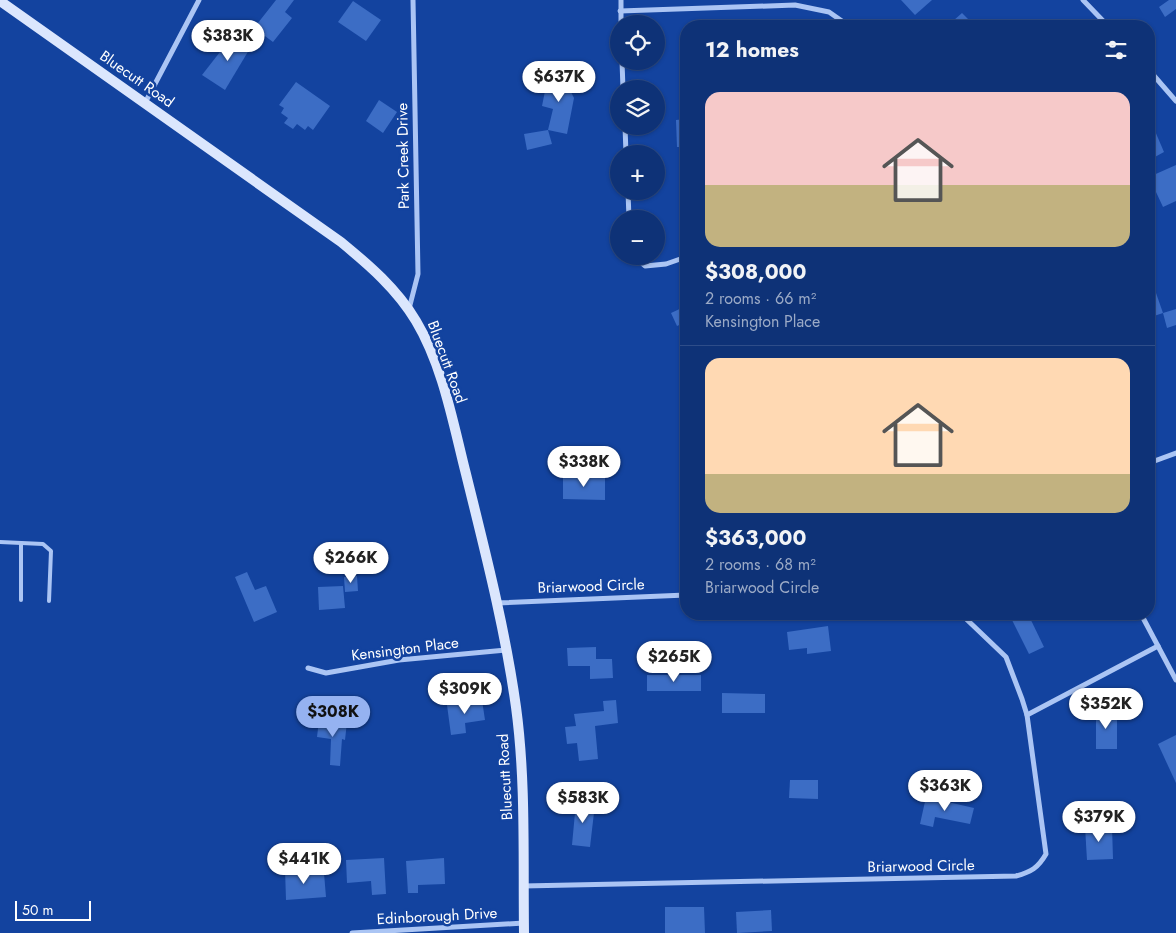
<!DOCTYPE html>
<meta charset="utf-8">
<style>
:root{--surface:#0e3277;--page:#173a7c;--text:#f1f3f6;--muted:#9baac6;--line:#2e4d89;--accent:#95b2f1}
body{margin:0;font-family:Jost,sans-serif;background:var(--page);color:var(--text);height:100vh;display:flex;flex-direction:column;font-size:19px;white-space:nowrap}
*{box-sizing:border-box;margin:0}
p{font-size:16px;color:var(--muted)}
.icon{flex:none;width:28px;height:28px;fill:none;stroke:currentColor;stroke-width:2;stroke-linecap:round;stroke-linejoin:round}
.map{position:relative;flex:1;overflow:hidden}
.details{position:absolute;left:680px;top:20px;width:475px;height:600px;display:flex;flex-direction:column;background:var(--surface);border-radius:20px;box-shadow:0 1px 4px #0004,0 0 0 1px var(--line)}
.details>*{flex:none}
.buttons{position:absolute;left:610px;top:15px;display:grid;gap:10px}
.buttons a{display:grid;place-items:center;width:55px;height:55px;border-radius:50%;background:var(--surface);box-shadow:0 1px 4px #0004,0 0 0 1px var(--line);font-size:25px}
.scale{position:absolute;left:15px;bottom:12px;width:76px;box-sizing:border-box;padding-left:5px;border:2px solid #fff;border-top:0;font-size:14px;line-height:18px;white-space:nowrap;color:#fff;-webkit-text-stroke:4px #13439f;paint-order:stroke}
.price{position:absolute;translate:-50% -42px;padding:0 11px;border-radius:18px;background:#fff;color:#222;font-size:16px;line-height:32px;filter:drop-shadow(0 1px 2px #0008)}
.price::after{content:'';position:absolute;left:50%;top:30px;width:15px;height:11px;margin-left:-8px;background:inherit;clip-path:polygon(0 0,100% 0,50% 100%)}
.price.selected{background:var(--accent);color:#111}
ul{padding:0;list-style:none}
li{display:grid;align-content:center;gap:10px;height:265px;padding:0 25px}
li+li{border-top:1px solid var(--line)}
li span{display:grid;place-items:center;height:155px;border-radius:15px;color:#555}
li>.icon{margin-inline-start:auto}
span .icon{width:90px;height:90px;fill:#fffc;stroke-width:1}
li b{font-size:21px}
h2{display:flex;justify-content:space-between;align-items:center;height:60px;padding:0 25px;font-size:21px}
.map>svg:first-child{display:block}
</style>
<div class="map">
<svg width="1176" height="933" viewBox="0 0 1176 933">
<rect width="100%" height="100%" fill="#13439f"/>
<g fill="#3c6dc5">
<path d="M276 0H294L285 12 292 18 273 42 254 28Z"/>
<path d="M901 0H932L915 15Z"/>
<path d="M1169 0H1176V9L1165 17 1159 7Z"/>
<path d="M353 1 381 20 366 41 338 22Z"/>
<path d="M962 13 971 22 966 26H958L953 21Z"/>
<path d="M234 34 252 45 225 90 202 75Z"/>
<path d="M559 68 574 98 567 134 548 130 553 109 542 106 545 91 556 94 547 74Z"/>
<path d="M296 82 330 106 313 130 308 126 305 130 297 124 293 129 284 123 288 118 281 113 284 108 279 105Z"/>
<path d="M379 100 397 112 383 133 366 121Z"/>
<path d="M686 119V147H677L676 120Z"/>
<path d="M548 130 552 144 527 150 524 134Z"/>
<path d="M1155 131 1164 152 1153 158 1149 149V134Z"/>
<path d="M1176 165V201L1163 207 1149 177Z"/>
<path d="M1156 293 1163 313 1151 317 1149 296Z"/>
<path d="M686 306V322L677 326 671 313Z"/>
<path d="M1176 309V325L1167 328 1163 313Z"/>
<path d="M563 477 605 478V500L563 499Z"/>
<path d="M247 572 255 590 266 586 277 612 254 622 235 577Z"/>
<path d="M357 576 358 591 345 592 344 577Z"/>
<path d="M343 586 345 608 319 610 318 587Z"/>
<path d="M1015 614H1028L1044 647 1029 654 1010 616Z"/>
<path d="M828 626 831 651 807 654V648L789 650 787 632Z"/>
<path d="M596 647V659H612L613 678 590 679V666H568L567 648Z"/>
<rect x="647" y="675" width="54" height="16"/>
<path d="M722 693 765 694V713H722Z"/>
<path d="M482 700 485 720 465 723 466 733 451 735 447 705Z"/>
<path d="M616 700 618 723 595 726 598 759 579 761 577 743 567 744 565 727 576 726 574 714 604 711 603 701Z"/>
<rect x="1096" y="712" width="21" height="37"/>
<path d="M319 720 347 722 345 740 342 739 340 766 330 765 331 739 317 737Z"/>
<path d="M1176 735V783L1158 744Z"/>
<path d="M790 780H818V799L789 798Z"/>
<path d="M926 797 974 808 970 824 935 817 933 827 920 824Z"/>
<path d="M576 802 595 804 590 847 572 845Z"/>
<path d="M1112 826 1113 859 1087 860 1085 827Z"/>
<path d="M384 858 386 894 372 895 371 881 347 883 346 860Z"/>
<path d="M444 858 445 884 418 885V893H408L406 861Z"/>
<path d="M298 868V875L324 873 326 897 286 900 285 869Z"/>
<path d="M665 907H704L705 933H665Z"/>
<path d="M771 910 772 931 737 933 736 912Z"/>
</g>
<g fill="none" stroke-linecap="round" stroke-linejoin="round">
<g stroke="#abc5f4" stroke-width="4">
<path d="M0 542 43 544 51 551 49 601"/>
<path d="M21 543V600"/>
</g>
<g stroke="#abc5f4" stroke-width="5">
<path d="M1083 0 1108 26"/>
<path d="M620 11 795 5 829 12 849 26"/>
<path d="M621 24V0"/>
<path d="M622 61 623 89"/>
<path d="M1149 70 1176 101"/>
<path d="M145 103 199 0"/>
<path d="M625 126 626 154"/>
<path d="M628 191 629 219"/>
<path d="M634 256 645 266 666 264 686 257"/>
<path d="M409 309 418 274 413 0"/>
<path d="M1149 463 1176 453"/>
<path d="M497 603 686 595"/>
<path d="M1141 614 1176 680"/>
<path d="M308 668 326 673 399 660 506 650"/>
<path d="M1027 715 1158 646"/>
<path d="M523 886 1016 876C1031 872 1038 868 1046 854L1027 715 1022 699 1006 657 961 614"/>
<path d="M352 933 524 923"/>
</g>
<path stroke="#dbe6fd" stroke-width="10" d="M0 1 341 242C369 265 397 289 416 321 443 366 453 423 466 474 485 551 505 628 516 707 526 781 523 858 524 933"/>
</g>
<g text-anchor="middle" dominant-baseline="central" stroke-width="5" stroke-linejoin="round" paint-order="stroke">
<g font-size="15" fill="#fff" stroke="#13439f">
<text transform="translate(137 79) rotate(35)">Bluecutt Road</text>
<text transform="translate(403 156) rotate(-91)">Park Creek Drive</text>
<text transform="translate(447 362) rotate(70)">Bluecutt Road</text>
<text transform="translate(591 586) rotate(-2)">Briarwood Circle</text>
<text transform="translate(405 649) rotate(-7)">Kensington Place</text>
<text transform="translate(505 777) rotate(-93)">Bluecutt Road</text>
<text transform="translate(921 866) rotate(-1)">Briarwood Circle</text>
<text transform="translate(437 916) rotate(-3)">Edinborough Drive</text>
</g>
</g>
</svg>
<div class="buttons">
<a><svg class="icon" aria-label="locate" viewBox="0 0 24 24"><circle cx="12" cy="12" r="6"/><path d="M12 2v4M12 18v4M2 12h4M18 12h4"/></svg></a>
<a><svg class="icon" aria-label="layers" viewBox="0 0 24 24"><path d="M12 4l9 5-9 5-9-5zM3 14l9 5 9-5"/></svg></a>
<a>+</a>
<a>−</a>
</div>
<div class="scale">50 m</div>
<b class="price" style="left:228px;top:62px">$383K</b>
<b class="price" style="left:559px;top:103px">$637K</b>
<b class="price" style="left:584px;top:488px">$338K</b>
<b class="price" style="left:351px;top:584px">$266K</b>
<b class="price" style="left:674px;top:683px">$265K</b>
<b class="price" style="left:465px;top:715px">$309K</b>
<b class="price" style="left:1106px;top:730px">$352K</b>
<b class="price selected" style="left:333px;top:738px">$308K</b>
<b class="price" style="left:945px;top:812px">$363K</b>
<b class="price" style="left:583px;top:824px">$583K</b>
<b class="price" style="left:1099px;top:843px">$379K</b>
<b class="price" style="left:304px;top:885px">$441K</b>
<section class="details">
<h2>12 homes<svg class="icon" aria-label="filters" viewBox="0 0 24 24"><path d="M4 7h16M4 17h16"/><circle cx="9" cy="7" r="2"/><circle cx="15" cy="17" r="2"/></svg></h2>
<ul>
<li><span style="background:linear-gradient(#f6c9c9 60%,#c2b280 0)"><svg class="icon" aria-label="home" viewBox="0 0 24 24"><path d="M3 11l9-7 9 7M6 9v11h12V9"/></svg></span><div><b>$308,000</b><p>2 rooms · 66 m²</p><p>Kensington Place</p></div></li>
<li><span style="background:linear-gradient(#ffd9b3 75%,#c2b280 0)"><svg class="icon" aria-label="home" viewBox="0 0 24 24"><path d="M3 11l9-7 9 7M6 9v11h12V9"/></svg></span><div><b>$363,000</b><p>2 rooms · 68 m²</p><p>Briarwood Circle</p></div></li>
</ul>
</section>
</div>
